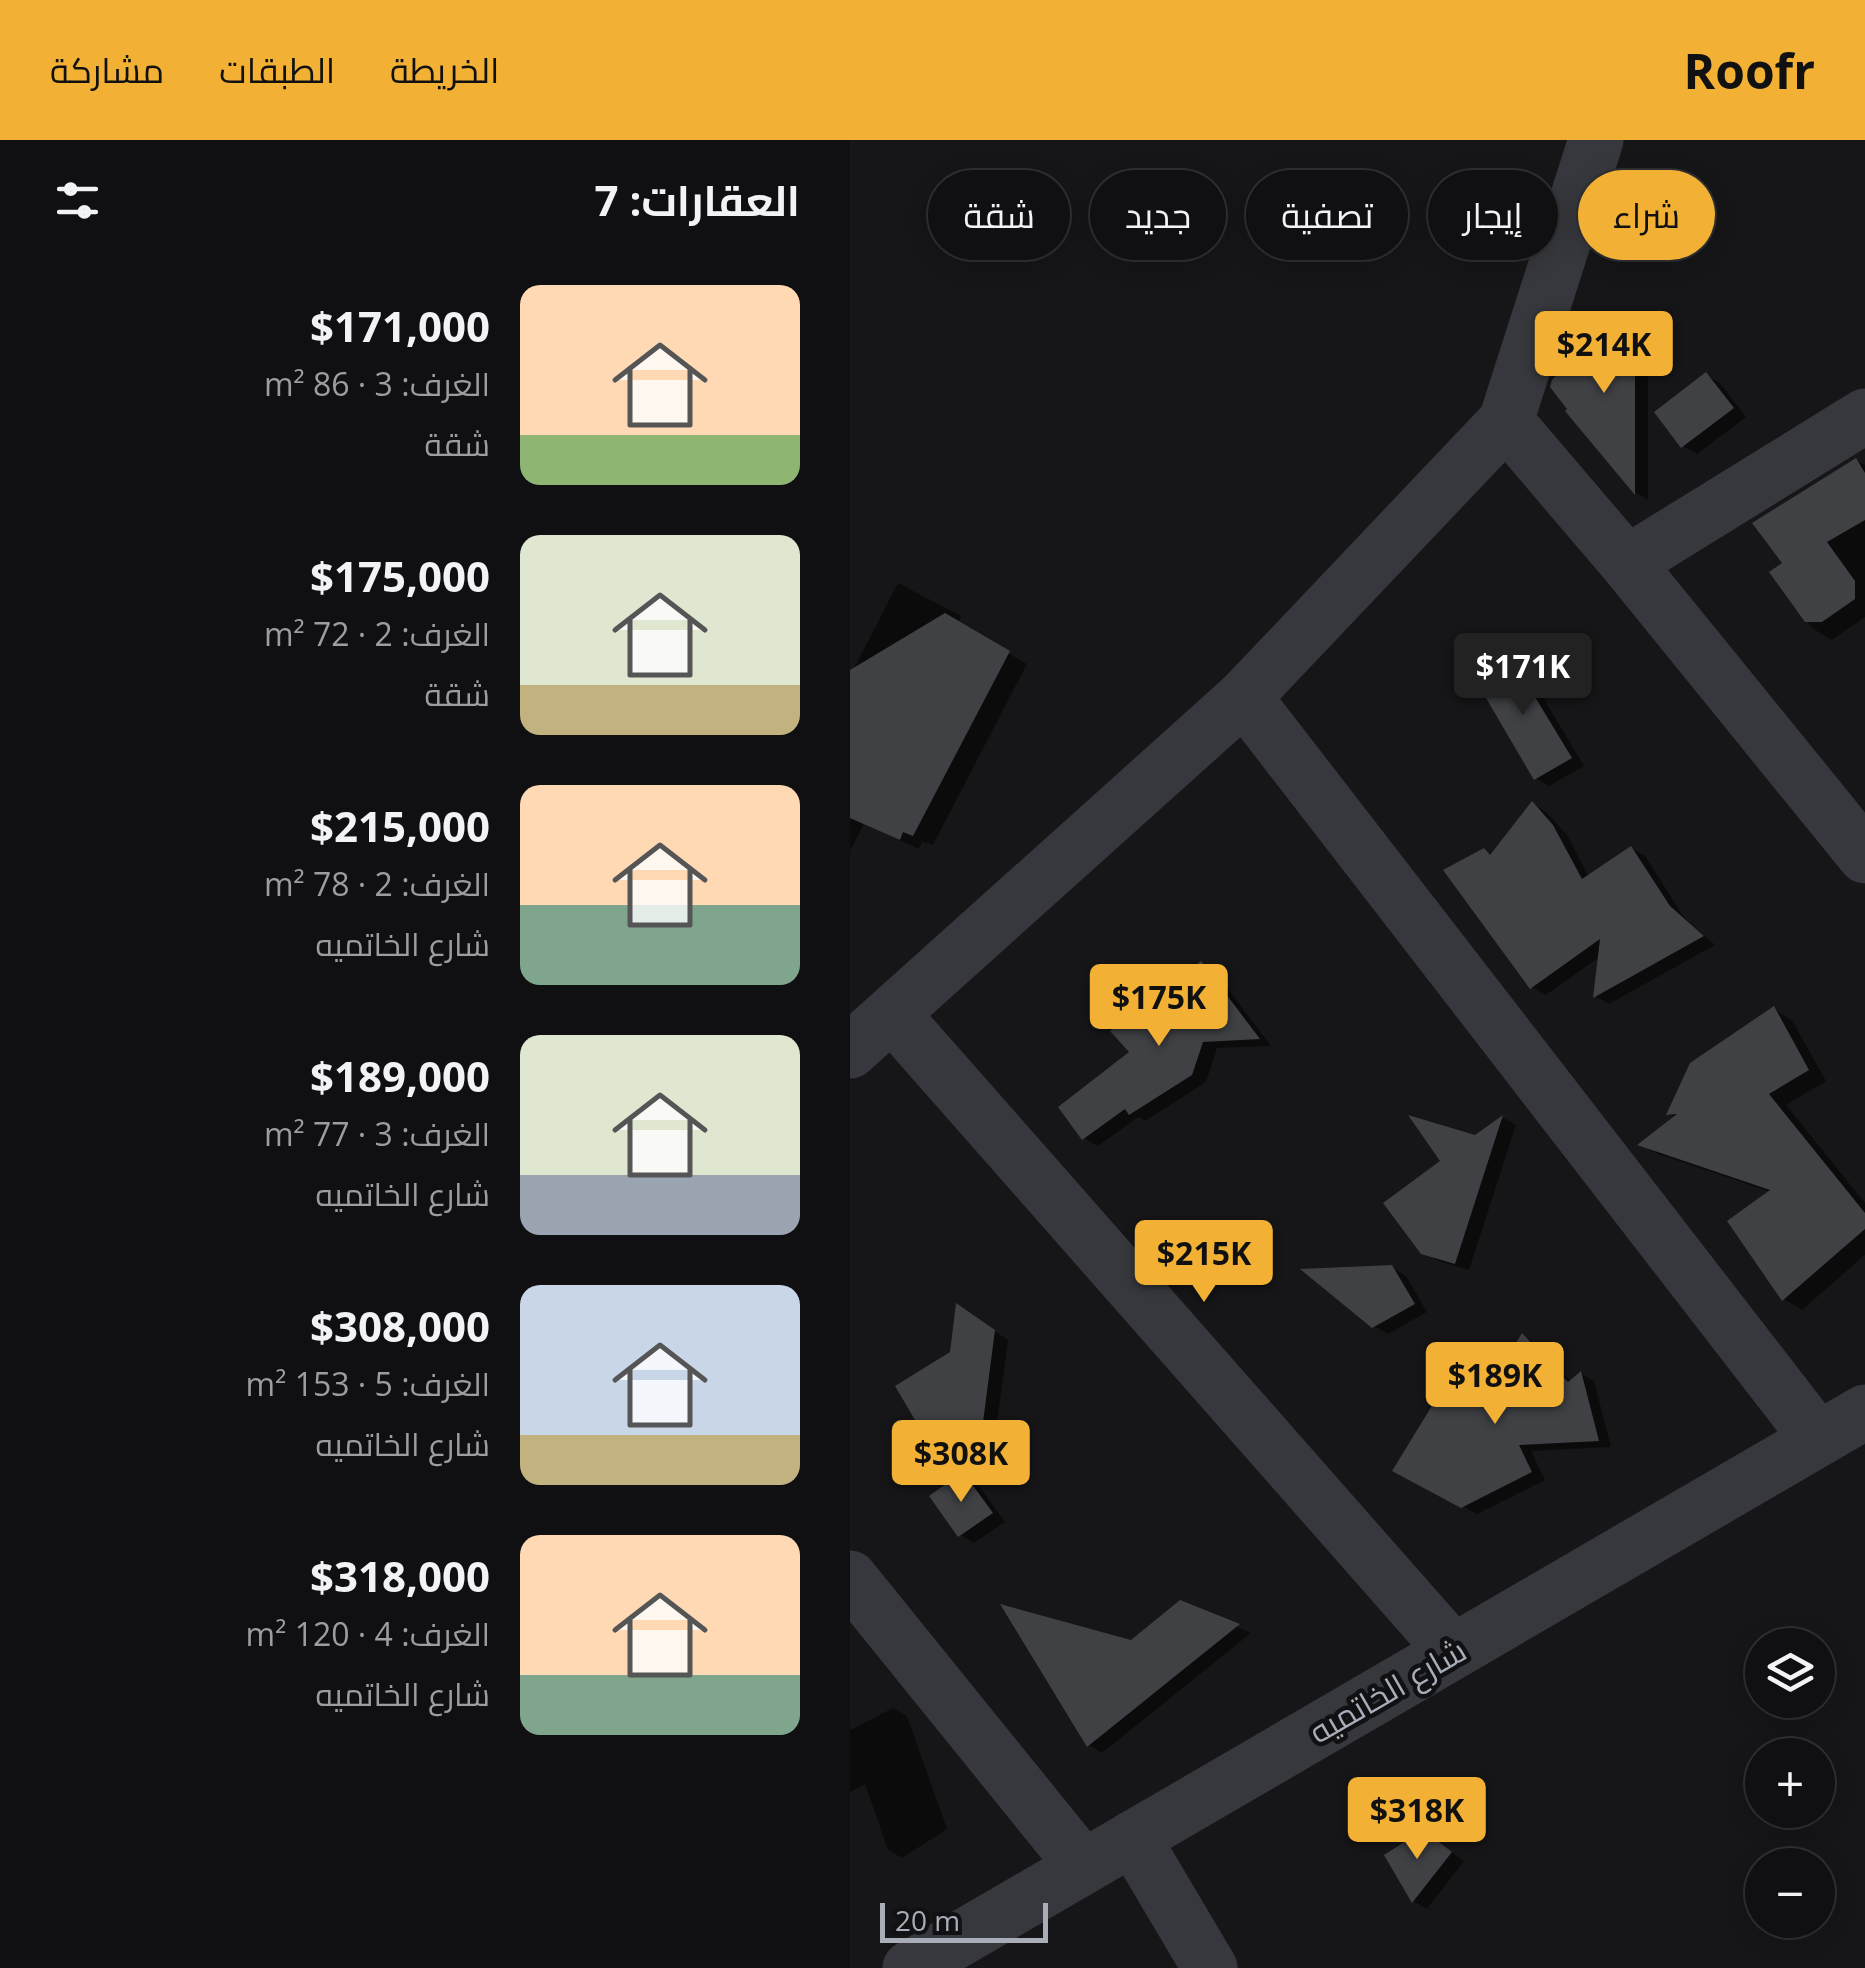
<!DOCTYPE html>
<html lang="ar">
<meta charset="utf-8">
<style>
:root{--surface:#101012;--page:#1e1e20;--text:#f1f3f6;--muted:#9c9d9f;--line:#303032;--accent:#f2b134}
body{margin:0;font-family:"Open Sans",Cairo,sans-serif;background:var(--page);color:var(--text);direction:rtl;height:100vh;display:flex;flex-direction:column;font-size:38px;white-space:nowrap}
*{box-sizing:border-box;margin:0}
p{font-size:32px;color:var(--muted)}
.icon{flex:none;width:55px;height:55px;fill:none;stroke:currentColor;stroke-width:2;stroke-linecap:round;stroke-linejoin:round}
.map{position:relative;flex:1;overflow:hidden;direction:ltr}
.side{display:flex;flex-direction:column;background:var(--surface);width:850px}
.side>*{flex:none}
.hud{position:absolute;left:30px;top:30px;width:835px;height:90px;direction:rtl;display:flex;gap:20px}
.controls{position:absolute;left:895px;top:1488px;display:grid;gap:20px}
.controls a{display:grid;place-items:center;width:90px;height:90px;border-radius:50%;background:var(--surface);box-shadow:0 5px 25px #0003,0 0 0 2px var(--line);font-size:50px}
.scale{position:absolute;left:30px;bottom:25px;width:168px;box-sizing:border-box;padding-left:10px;border:5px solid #a8adb8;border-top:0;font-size:28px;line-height:35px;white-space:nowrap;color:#a8adb8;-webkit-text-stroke:8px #111113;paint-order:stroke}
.price{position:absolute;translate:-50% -85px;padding:0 22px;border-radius:10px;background:var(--accent);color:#111;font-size:32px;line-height:65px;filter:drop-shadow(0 2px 5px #0008)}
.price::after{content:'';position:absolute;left:50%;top:60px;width:30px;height:22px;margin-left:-15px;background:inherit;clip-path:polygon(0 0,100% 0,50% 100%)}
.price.current{background:#222;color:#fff}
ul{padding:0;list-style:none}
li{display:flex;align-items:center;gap:30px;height:250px;padding:0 50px}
li span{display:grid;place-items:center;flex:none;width:280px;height:200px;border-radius:20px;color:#555}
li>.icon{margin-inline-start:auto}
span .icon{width:120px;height:120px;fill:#fffc;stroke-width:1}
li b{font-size:42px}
h2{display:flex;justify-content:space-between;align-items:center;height:120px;padding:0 50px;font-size:42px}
.tag{padding:0 35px;border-radius:45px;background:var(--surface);box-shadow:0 5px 25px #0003,0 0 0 2px var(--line);font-size:35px;line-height:90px}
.tag.current{background:var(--accent);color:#111}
header{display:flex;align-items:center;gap:60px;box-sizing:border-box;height:140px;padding:0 50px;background:var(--accent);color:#111}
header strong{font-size:48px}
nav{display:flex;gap:55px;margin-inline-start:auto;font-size:35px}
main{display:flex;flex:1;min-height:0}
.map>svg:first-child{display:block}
</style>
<header>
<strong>Roofr</strong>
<nav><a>الخريطة</a><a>الطبقات</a><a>مشاركة</a></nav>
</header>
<main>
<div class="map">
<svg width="1015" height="1828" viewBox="0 0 1015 1828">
<rect width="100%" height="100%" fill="#161618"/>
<g fill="#0007">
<path d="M777 190 792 199 798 211V360L787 353 719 271Z"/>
<path d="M856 235 870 243 896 277 847 314 833 306Z"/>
<path d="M1007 321 1015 325V477L982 500 962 488 922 433 936 423Z"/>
<path d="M48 443 111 476 108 484 177 524 83 705 72 701 69 709 14 684 0 711 2 532Z"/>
<path d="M660 517 673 524 734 626 699 646 685 638Z"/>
<path d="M683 664 696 672 717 695 739 737 781 708 795 716 834 777 865 805 759 864 746 857 751 816 696 855 682 847 634 711 643 716Z"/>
<path d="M351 824 365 832 421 906 367 908 356 942 295 981 288 977 248 1006 234 998 282 912Z"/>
<path d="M924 869 942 880 976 941 936 965 1015 1063V1115L952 1170 934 1159 921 1052 808 1014 791 1005 826 978 819 974Z"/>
<path d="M654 978 666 985 619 1130 588 1121 573 1112 626 998Z"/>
<path d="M541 1127 556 1136 577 1172 538 1194 524 1186Z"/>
<path d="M120 1174 158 1200 145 1298 116 1337 127 1343 155 1382 124 1403 110 1395 108 1339 99 1334 102 1213Z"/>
<path d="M673 1197 686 1204 721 1242 731 1234 744 1241 761 1307 681 1311 695 1340 627 1374 546 1330 642 1249Z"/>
<path d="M331 1463 401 1493 252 1613 239 1605 281 1503Z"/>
<path d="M43 1568 57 1576 97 1689 52 1718 38 1710 15 1644 0 1652V1590Z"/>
<path d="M587 1702 614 1721 577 1769 564 1762 537 1716Z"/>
</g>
<g fill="#404145">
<path d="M759 182 778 188 785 201V355L715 271 717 269 700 247 702 240 749 187Z"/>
<path d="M856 232 884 268 831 308 804 272Z"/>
<path d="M1006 318 1015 333V380L977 402 1005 441V459L972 482H955L919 432 932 423 902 383Z"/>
<path d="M95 473 160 511 63 696 53 692 50 700 0 678V530Z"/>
<path d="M659 514 722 618 684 640 626 541Z"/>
<path d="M682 661 703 685 732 739 781 706 820 766 854 796 743 858 750 799 680 849 593 730 634 708 640 715Z"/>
<path d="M351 821 410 899 353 902 342 935 279 975 275 969 232 1000 208 967 279 912 260 891Z"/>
<path d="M924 866 959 930 919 954 1015 1073V1089L932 1161 877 1081 920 1050 787 1005 827 974 816 975 840 923Z"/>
<path d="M558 975 625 995 653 975 605 1124 571 1114 533 1063 590 1021Z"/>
<path d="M542 1125 565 1164 522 1188 450 1129Z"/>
<path d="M106 1163 145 1190 132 1290 98 1336 45 1246 100 1212Z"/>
<path d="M672 1193 718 1242 731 1231 749 1301 669 1305 682 1332 611 1368 542 1331 607 1225 641 1245Z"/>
<path d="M113 1332 143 1373 108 1397 79 1356Z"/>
<path d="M330 1460 390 1484 237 1607 150 1464 281 1500Z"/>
<path d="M573 1690 602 1712 562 1763 534 1715Z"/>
</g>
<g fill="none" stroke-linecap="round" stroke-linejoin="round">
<g stroke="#37383d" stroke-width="55">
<path d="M656 281 777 423 1015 716"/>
<path d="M777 423 1015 276"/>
<path d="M394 557 968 1299"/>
<path d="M43 875 603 1511"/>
<path d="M0 911 394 557 656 281 746 0"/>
<path d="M0 1438 233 1726"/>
<path d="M283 1698 360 1828"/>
<path d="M60 1828 1015 1272"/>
</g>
</g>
<g text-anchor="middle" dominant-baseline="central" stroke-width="9" stroke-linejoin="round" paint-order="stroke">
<g font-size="32" fill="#a8adb8" stroke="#111113">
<text transform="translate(537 1550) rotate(-30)">شارع الخاتميه</text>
</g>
</g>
</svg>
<div class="controls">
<a><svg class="icon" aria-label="layers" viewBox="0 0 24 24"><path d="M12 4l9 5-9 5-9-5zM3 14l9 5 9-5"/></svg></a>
<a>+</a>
<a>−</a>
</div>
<div class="scale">20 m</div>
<b class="price" style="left:754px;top:256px">$214K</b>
<b class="price current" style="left:673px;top:578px">$171K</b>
<b class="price" style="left:309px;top:909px">$175K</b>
<b class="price" style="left:354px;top:1165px">$215K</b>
<b class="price" style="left:645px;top:1287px">$189K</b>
<b class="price" style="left:111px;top:1365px">$308K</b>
<b class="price" style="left:567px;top:1722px">$318K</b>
<div class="hud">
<a class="tag current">شراء</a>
<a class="tag">إيجار</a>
<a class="tag">تصفية</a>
<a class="tag">جديد</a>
<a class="tag">شقة</a>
</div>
</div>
<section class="side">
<h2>العقارات: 7<svg class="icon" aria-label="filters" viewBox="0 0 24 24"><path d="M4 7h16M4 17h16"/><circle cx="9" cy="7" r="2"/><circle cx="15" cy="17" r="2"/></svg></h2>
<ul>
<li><span style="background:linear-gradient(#ffd9b3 75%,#8fb573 0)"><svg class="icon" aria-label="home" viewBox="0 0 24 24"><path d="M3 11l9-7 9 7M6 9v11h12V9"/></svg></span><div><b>$171,000</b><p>الغرف: 3 · 86 m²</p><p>شقة</p></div></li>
<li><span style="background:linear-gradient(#dfe7d0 75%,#c2b280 0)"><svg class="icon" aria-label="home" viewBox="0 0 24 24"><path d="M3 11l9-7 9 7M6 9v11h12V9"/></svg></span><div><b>$175,000</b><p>الغرف: 2 · 72 m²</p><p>شقة</p></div></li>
<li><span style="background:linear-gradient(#ffd9b3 60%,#7fa58c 0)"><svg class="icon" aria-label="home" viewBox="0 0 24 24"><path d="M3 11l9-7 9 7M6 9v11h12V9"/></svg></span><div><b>$215,000</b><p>الغرف: 2 · 78 m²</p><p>شارع الخاتميه</p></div></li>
<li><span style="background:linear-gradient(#dfe7d0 70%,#9aa5b1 0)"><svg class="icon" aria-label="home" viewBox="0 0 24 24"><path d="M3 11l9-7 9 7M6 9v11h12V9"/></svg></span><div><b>$189,000</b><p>الغرف: 3 · 77 m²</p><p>شارع الخاتميه</p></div></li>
<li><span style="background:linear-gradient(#c9d6e8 75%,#c2b280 0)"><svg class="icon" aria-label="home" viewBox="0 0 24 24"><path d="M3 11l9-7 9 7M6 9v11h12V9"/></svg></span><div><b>$308,000</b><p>الغرف: 5 · 153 m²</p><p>شارع الخاتميه</p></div></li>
<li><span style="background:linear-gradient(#ffd9b3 70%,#7fa58c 0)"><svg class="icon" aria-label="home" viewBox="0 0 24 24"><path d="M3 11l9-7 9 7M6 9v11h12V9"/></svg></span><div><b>$318,000</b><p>الغرف: 4 · 120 m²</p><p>شارع الخاتميه</p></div></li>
</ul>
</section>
</main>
